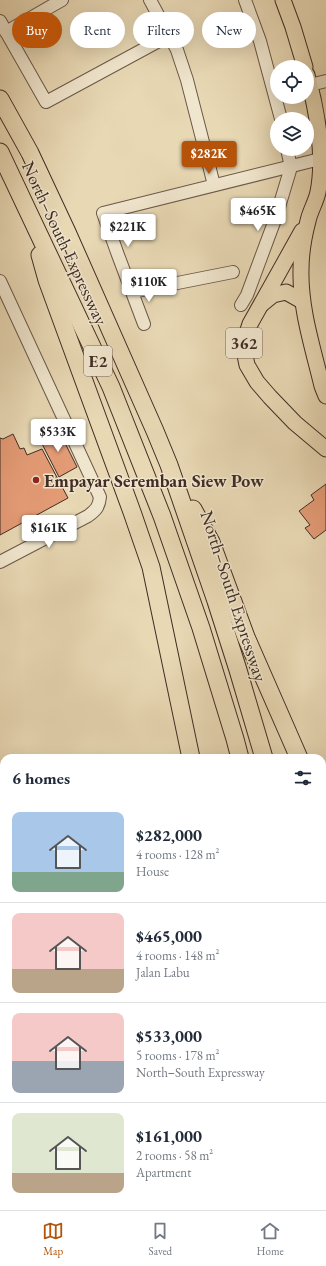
<!DOCTYPE html>
<meta charset="utf-8">
<style>
:root{--surface:#fff;--page:#f6f6f7;--text:#1f2937;--muted:#747a83;--line:#e0e1e3;--accent:#b45309}
body{margin:0;font-family:"EB Garamond",serif;background:var(--page);color:var(--text);height:100vh;display:flex;flex-direction:column;font-size:15px;white-space:nowrap}
*{box-sizing:border-box;margin:0}
p{font-size:13px;color:var(--muted)}
.icon{flex:none;width:22px;height:22px;fill:none;stroke:currentColor;stroke-width:2;stroke-linecap:round;stroke-linejoin:round}
.map{position:relative;flex:1;overflow:hidden}
.sheet{position:absolute;left:0px;top:754px;width:326px;height:456px;display:flex;flex-direction:column;background:var(--surface);border-radius:12px 12px 0 0;box-shadow:0 4px 16px #0002}
.sheet>*{flex:none}
.banner{position:absolute;left:12px;top:12px;width:302px;height:36px;display:flex;gap:8px}
.fabs{position:absolute;left:270px;top:60px;display:grid;gap:8px}
.fabs a{display:grid;place-items:center;width:44px;height:44px;border-radius:50%;background:var(--surface);box-shadow:0 4px 16px #0002;font-size:20px}
.price{position:absolute;translate:-50% -34px;padding:0 9px;border-radius:4px;background:#fff;color:#222;font-size:13px;line-height:26px;filter:drop-shadow(0 1px 2px #0008)}
.price::after{content:'';position:absolute;left:50%;top:24px;width:12px;height:9px;margin-left:-6px;background:inherit;clip-path:polygon(0 0,100% 0,50% 100%)}
.price.active{background:var(--accent);color:#fff}
ul{padding:0;list-style:none}
li{display:flex;align-items:center;gap:12px;height:100px;padding:0 12px}
li+li{border-top:1px solid var(--line)}
li span{display:grid;place-items:center;flex:none;width:112px;height:80px;border-radius:8px;color:#555}
li>.icon{margin-inline-start:auto}
span .icon{width:48px;height:48px;fill:#fffc;stroke-width:1}
li b{font-size:17px}
h2{display:flex;justify-content:space-between;align-items:center;height:48px;padding:0 12px;font-size:17px}
.tag{padding:0 14px;border-radius:18px;background:var(--surface);box-shadow:0 4px 16px #0002;font-size:14px;line-height:36px}
.tag.active{background:var(--accent);color:#fff}
.dock{display:flex;justify-content:space-around;align-items:center;height:56px;border-top:1px solid var(--line);background:var(--surface);font-size:11px;color:var(--muted)}
.dock a{display:grid;justify-items:center;gap:2px}
.dock .active{color:var(--accent)}
.map>svg:first-child{display:block}
</style>
<div class="map">
<svg width="326" height="1210" viewBox="0 0 326 1210">
<rect width="100%" height="100%" fill="#e8d8b4"/>
<filter id="stains"><feTurbulence type="fractalNoise" baseFrequency=".005" numOctaves="4"/><feColorMatrix values="0 0 0 0 .2 0 0 0 0 .09 0 0 0 0 .02 0 0 0 .5 -.17"/></filter>
<radialGradient id="worn" r=".72"><stop offset=".6" stop-color="#630" stop-opacity="0"/><stop offset="1" stop-color="#630" stop-opacity=".3"/></radialGradient>
<g fill="#e39b75" stroke="#412d25">
<path d="M58 429 77 467 59 477 39 438Z"/>
<path d="M13 434 20 449 24 448 27 455 42 449 68 498 0 535V438L3 439Z"/>
<path d="M326 484V530L314 539 305 528 310 525 299 511 314 500 311 495Z"/>
</g>
<g fill="none" stroke-linecap="round" stroke-linejoin="round">
<defs>
<g id="minor">
<path d="M150 0 177 50 187 80 214 185"/>
<path d="M245 0 260 41 281 119"/>
<path d="M0 21 46 102 170 35"/>
<path d="M6 32 62 0"/>
<path d="M310 85 326 81"/>
<path d="M0 281 100 497C99 507 96 510 88 516L0 562"/>
<path d="M132 292 233 272"/>
<path d="M241 305 247 295 276 217 291 167 287 149"/>
<path d="M144 324 118 255 103 213 320 159"/>
</g>
<g id="major">
<path d="M283 0 293 27 305 67"/>
<path d="M307 75C317 109 325 157 318 192 316 202 310 211 308 221 304 236 301 254 301 270 300 309 313 348 322 386L326 396"/>
<path d="M302 231 250 324 243 345 247 365 257 382 270 397 295 423 326 449"/>
<path d="M262 304 273 295 286 292 302 301"/>
</g>
<g id="highway">
<path d="M0 99 30 153 67 232 155 431 169 465 216 601 238 670 264 758"/>
<path d="M0 152 111 387 162 516 201 628 235 739 240 758"/>
<path d="M40 255 47 280 132 512 151 567 191 758"/>
<path d="M193 509 211 542 246 637 299 758"/>
<path d="M322 820 326 834"/>
<path d="M0 995 4 994"/>
<path d="M322 997H326"/>
<path d="M0 1007H4"/>
<path d="M322 1017 326 1039"/>
<path d="M0 1028H4"/>
<path d="M322 1153 326 1179"/>
<path d="M155 1206 156 1210"/>
<path d="M169 1206V1210"/>
<path d="M313 1206 314 1210"/>
</g>
</defs>
<use href="#minor" stroke="#6b5849" stroke-width="14"/>
<use href="#major" stroke="#412d25" stroke-width="17"/>
<use href="#highway" stroke="#412d25" stroke-width="19"/>
<use href="#minor" stroke="#f0e6ce" stroke-width="12"/>
<use href="#major" stroke="#e8d8b4" stroke-width="15"/>
<use href="#highway" stroke="#e8d8b4" stroke-width="17"/>
</g>
<circle fill="#8f2418" stroke="#f0e6ce" stroke-width="1.5" cx="36" cy="480" r="4"/>
<g text-anchor="middle" dominant-baseline="central" stroke-width="3" stroke-linejoin="round" paint-order="stroke">
<g fill="#f0e6ce" stroke="#766458" stroke-width="1">
<rect x="226" y="328" width="36" height="30" rx="3"/>
<rect x="84" y="346" width="28" height="30" rx="3"/>
</g>
<g font-size="17" font-weight="bold" fill="#412d25">
<text x="244" y="343">362</text>
<text x="98" y="361">E2</text>
</g>
<g font-size="18" fill="#412d25" stroke="#f0e6ce">
<text transform="translate(65 243) rotate(65)">North–South Expressway</text>
<text transform="translate(234 596) rotate(72)">North–South Expressway</text>
</g>
<g font-size="18" font-weight="bold" fill="#412d25" stroke="#f0e6ce" text-anchor="start">
<text x="44" y="480">Empayar Seremban Siew Pow</text>
</g>
</g>
<rect width="100%" height="100%" filter="url(#stains)"/>
<rect width="100%" height="100%" fill="url(#worn)"/>
</svg>
<div class="fabs">
<a><svg class="icon" aria-label="locate" viewBox="0 0 24 24"><circle cx="12" cy="12" r="6"/><path d="M12 2v4M12 18v4M2 12h4M18 12h4"/></svg></a>
<a><svg class="icon" aria-label="layers" viewBox="0 0 24 24"><path d="M12 4l9 5-9 5-9-5zM3 14l9 5 9-5"/></svg></a>
</div>
<b class="price active" style="left:209px;top:175px">$282K</b>
<b class="price" style="left:258px;top:232px">$465K</b>
<b class="price" style="left:128px;top:248px">$221K</b>
<b class="price" style="left:149px;top:303px">$110K</b>
<b class="price" style="left:58px;top:453px">$533K</b>
<b class="price" style="left:49px;top:549px">$161K</b>
<div class="banner">
<a class="tag active">Buy</a>
<a class="tag">Rent</a>
<a class="tag">Filters</a>
<a class="tag">New</a>
</div>
<section class="sheet">
<h2>6 homes<svg class="icon" aria-label="filters" viewBox="0 0 24 24"><path d="M4 7h16M4 17h16"/><circle cx="9" cy="7" r="2"/><circle cx="15" cy="17" r="2"/></svg></h2>
<ul>
<li><span style="background:linear-gradient(#a9c7e8 75%,#7fa58c 0)"><svg class="icon" aria-label="home" viewBox="0 0 24 24"><path d="M3 11l9-7 9 7M6 9v11h12V9"/></svg></span><div><b>$282,000</b><p>4 rooms · 128 m²</p><p>House</p></div></li>
<li><span style="background:linear-gradient(#f6c9c9 70%,#b9a48a 0)"><svg class="icon" aria-label="home" viewBox="0 0 24 24"><path d="M3 11l9-7 9 7M6 9v11h12V9"/></svg></span><div><b>$465,000</b><p>4 rooms · 148 m²</p><p>Jalan Labu</p></div></li>
<li><span style="background:linear-gradient(#f6c9c9 60%,#9aa5b1 0)"><svg class="icon" aria-label="home" viewBox="0 0 24 24"><path d="M3 11l9-7 9 7M6 9v11h12V9"/></svg></span><div><b>$533,000</b><p>5 rooms · 178 m²</p><p>North–South Expressway</p></div></li>
<li><span style="background:linear-gradient(#dfe7d0 75%,#b9a48a 0)"><svg class="icon" aria-label="home" viewBox="0 0 24 24"><path d="M3 11l9-7 9 7M6 9v11h12V9"/></svg></span><div><b>$161,000</b><p>2 rooms · 58 m²</p><p>Apartment</p></div></li>
</ul>
</section>
</div>
<nav class="dock">
<a class="active"><svg class="icon" aria-label="map" viewBox="0 0 24 24"><path d="M3 6l6-2 6 2 6-2v14l-6 2-6-2-6 2zM9 4v14M15 6v14"/></svg>Map</a>
<a><svg class="icon" aria-label="saved" viewBox="0 0 24 24"><path d="M7 4h10v16l-5-4-5 4z"/></svg>Saved</a>
<a><svg class="icon" aria-label="home" viewBox="0 0 24 24"><path d="M3 11l9-7 9 7M6 9v11h12V9"/></svg>Home</a>
</nav>
